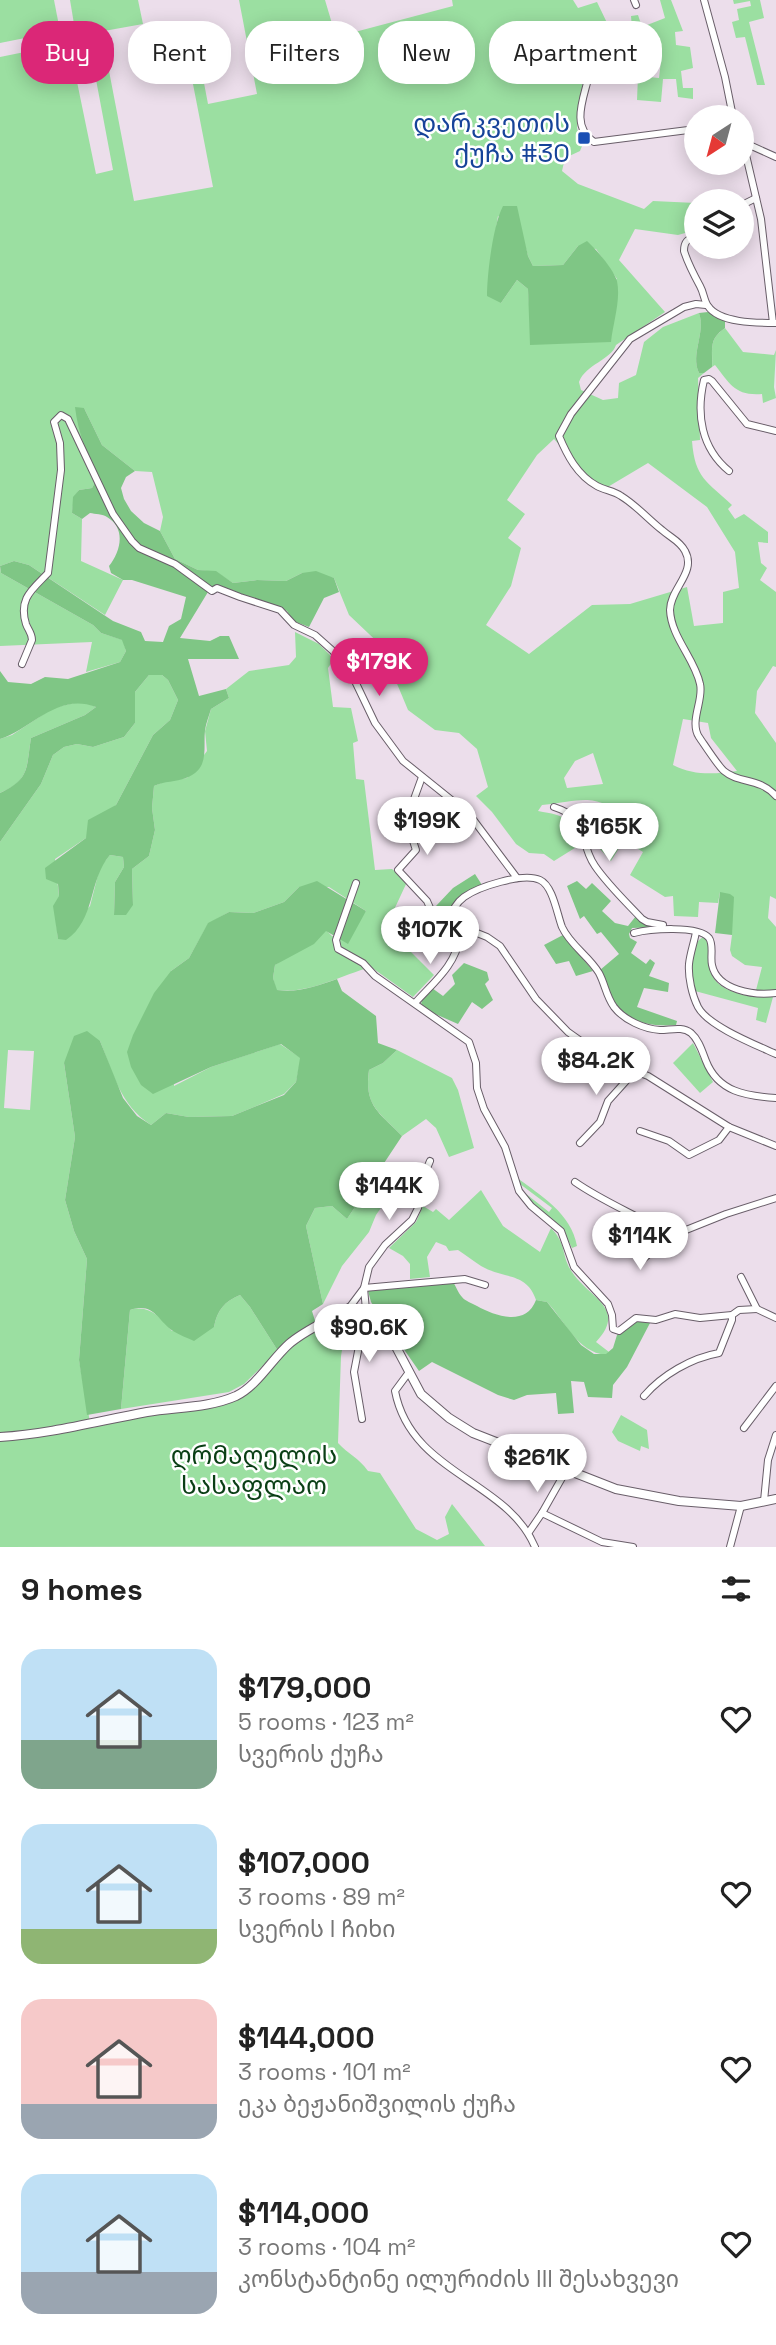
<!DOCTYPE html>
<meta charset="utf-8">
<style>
:root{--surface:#fff;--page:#f2f2f2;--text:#222;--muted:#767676;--accent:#db2777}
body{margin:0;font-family:"Space Grotesk","Noto Sans Georgian",sans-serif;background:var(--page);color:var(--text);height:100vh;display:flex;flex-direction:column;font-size:26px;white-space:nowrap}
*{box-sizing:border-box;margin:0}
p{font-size:23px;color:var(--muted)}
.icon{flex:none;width:38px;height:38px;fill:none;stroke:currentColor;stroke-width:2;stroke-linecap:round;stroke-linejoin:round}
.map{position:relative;height:1547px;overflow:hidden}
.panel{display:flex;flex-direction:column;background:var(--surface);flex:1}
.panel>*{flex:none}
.guide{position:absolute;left:21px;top:21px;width:735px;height:63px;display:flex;gap:14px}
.needle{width:46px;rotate:216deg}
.buttons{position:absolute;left:684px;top:105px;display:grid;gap:14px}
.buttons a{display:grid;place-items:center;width:70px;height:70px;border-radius:50%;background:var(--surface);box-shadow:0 4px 18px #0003;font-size:35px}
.price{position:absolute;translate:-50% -60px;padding:0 16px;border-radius:24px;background:#fff;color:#222;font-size:23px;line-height:46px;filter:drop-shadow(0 2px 4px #0008)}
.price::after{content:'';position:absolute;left:50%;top:42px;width:21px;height:16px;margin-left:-10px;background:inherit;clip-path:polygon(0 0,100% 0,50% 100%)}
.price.current{background:var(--accent);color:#fff}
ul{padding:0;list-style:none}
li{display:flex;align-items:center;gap:21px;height:175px;padding:0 21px}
li span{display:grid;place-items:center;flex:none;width:196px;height:140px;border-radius:21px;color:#555}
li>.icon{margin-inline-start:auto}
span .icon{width:84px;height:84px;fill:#fffc;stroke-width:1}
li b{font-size:30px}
h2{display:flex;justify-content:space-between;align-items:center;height:84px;padding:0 21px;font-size:30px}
.pill{padding:0 24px;border-radius:28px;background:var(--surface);box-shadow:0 4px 18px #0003;font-size:24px;line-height:63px}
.pill.current{background:var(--accent);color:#fff}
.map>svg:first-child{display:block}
</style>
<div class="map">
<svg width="776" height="1547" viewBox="0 0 776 1547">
<rect width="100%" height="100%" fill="#ecdeeb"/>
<g fill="#9bdfa1" fill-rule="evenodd">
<path d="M0 0H54L60 31 0 43Z"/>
<path d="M70 0H138L143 24 76 36Z"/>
<path d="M239 0H325L336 37 453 6 452 0H573L578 8 597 2 621 52V71L583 80 577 128 582 146 580 151 565 158 562 171 578 184 644 209 653 201 696 203V230L678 235 635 229 619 260 665 312 616 345C611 360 586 364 579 382L581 390 603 400 618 398 619 383 636 375 644 342 663 327 699 313C706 333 690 354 699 373H704L698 378 700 440 692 441C695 479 707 481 732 505L728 509 735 519 744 514 768 532V543L758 542 761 563 767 568 760 580 776 592V667L773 666 757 691 755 713 776 743V899L770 896 768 918 776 927V990H756L762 967 745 965 732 956 730 950 732 935 720 892 718 903 699 902 698 917 674 916 673 896 665 897 630 875 643 852 624 840 611 861 600 849 628 820C594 791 584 801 542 805L538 811C566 816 572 817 578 846L554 861 544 854 529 853 516 844 492 812 476 796 488 787 477 749 459 733 435 730 408 710 390 667 388 652 349 615 334 578 302 573 286 581 257 580 233 583 216 572 198 570 175 559 160 531 163 517 152 472 135 471 102 445 84 408 98 477 92 488 79 490 74 497 72 513 82 519 81 561 123 580 105 615 29 565 14 561 0 566V57L69 43 96 174 113 170 91 53 105 50 134 201 213 187 185 43 196 41 208 104 257 94ZM498 216 522 234 528 256 533 266 563 265 578 246 596 249 617 279 529 304 528 289 517 280 501 303 494 241ZM554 439 601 491 648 463 707 507 735 552 739 588 723 592V623L694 626 687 587 630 604 592 605 529 654 486 625 511 586 521 548 508 538 525 514 507 500 537 455ZM683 719 708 723 711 738 737 771C714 774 695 776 673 765ZM593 753 603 784 567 788 564 778 575 761Z"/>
<path d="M660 0H671L683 31 675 32 676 45 690 47 693 68 681 71 683 88H693V99L678 97 676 79H663L661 102 637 100 638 76 659 78 662 52H646L645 66H635L631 16 638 15 642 27 665 18Z"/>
<path d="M733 0H760L764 18 749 22 765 85H757L745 37 736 38 732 22 739 20 737 9 751 6 750 1 734 4Z"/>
<path d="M725 328 743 352 774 355 776 350 774 387 776 398 763 403 762 394C735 396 730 384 715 365L712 367C713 348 708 340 725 328Z"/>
<path d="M0 567 1 573 93 625 101 633 123 640 126 651 120 662 86 672 92 642 0 646Z"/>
<path d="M295 632 319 644 334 659 328 668 333 707 351 708 358 741 353 743 356 779 364 780 375 870 392 869 407 882 386 927 434 975 413 997 371 967C339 976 310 994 276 990L273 978 275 965 326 930 332 936 342 939 366 911 329 887H299L284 902 253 913 229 912 208 924 189 958 171 971 174 1086 211 1067 280 1044 301 1058 296 1082 284 1094 254 1107 232 1116 189 1117 166 1113 151 1125C120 1105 113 1073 100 1041L64 1063 75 1137 65 1200 74 1231 87 1259 79 1360 91 1428 239 1395 278 1354 349 1308 341 1356 338 1443C348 1454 359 1458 368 1471L380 1473 416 1529 437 1540 449 1534 445 1517 452 1504 485 1546 0 1547V842L41 784 53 755 64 747 77 744 93 747 124 737 135 723V692L149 675H162L168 680 178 700 170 720 153 735 116 805 86 838 55 859 59 896 56 920 58 939 90 906 100 867 110 855 123 857 124 867 115 882 114 914 133 904 132 869 149 856 155 830 152 808 154 786 166 781 187 778 207 751 205 731 211 709 229 698 226 689 249 671 289 665 296 657ZM8 1050 34 1051 30 1110 4 1108Z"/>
<path d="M82 701 96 707 85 715 31 738C26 768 30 780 0 793V739L12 735 53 708Z"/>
<path d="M703 937 707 938C710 948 707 956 709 965 712 994 750 997 773 997L766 1023 756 1020 758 1008 695 991C691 976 687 946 703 937Z"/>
<path d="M693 1043 713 1082 700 1093 673 1063Z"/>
<path d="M397 1050 452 1078 458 1090 474 1148 449 1157 436 1128 426 1119 402 1136C379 1112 364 1106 369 1070L383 1063Z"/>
<path d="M383 1165 400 1180 376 1215 369 1232 342 1266 323 1304 306 1226 315 1208 332 1206 347 1219Z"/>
<path d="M516 1177C541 1196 571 1213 577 1246L572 1248C562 1224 539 1214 525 1193L549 1212 552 1208 520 1184Z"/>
<path d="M481 1190 503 1226 540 1252 551 1228C567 1244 561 1256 572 1272 589 1298 628 1308 596 1342L609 1352 606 1355C577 1352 565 1321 547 1302L536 1300C527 1272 503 1279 481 1266 473 1261 466 1255 458 1250L449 1251 446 1246 436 1242 427 1257 430 1277 410 1279V1264L403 1256 389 1248 416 1222 423 1206 433 1212 436 1209 449 1220Z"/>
<path d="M240 1295 250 1307 278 1351 244 1384 229 1392 121 1409 130 1310C149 1304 160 1317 172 1331L214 1327C217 1310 225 1301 240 1295Z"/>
<path d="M621 1415 647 1430 649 1449 641 1446 640 1451 618 1441 612 1432Z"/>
</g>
<g fill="#7fc685">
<path d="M503 206H517L528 256 533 266 563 265 578 246 587 241C596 249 614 270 617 281 621 300 613 323 611 342L530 345 528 289 517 280 501 303 487 296C487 274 493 225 503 206Z"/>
<path d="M708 312 725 319V328C708 340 713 348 712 367L704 373H699C690 354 706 333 699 313Z"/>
<path d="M75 407 84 408 102 445 135 471 126 477 121 488 124 499 131 511 144 523 160 531 175 559 198 570 216 571 233 583 257 580 286 581 302 573 316 571 334 578 339 592 324 598 309 627 293 621 287 611 279 607 241 595 222 586 211 587 180 638 210 641 220 636H229L239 659H188L199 696 226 689 229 698 211 709C209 716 206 723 205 730 203 749 210 769 186 778 176 782 164 781 154 786L152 808 155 830 149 856 132 869 133 905 126 915H114L115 882 124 867 123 857 110 855C88 880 96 920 66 940L58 939 53 906 59 896 58 884 46 879 45 868 86 838 88 820 116 805 153 735 170 720 178 700 168 680 162 675H149L135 692V723L124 737 93 747 77 744 64 747 53 755 41 784 0 842V793C30 779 26 769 31 738L85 715 96 707C58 692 33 728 0 739V671L8 682 31 684 45 677 68 679 120 662 126 651 122 640 101 633 93 625 1 573 0 566 14 561 29 565 113 621 141 632 145 641 163 642 169 626 181 619 186 597 132 580H123L111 573 109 566C120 552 127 529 107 517 103 514 95 514 90 513L82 519 72 513 73 497 79 490 92 488 98 477C87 454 78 433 75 407Z"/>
<path d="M475 874 482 885C465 894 438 907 449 931 439 924 436 918 436 906L453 888Z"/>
<path d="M317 881 366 911 348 944 326 931 314 944 275 965 273 978 277 990C298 993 317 986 337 979L342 991 376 1016 378 1043 397 1050 383 1063 369 1070C364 1106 379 1112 402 1136L347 1219 332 1206 315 1208 306 1226 323 1304 312 1311 316 1324 278 1351 250 1307 240 1295C225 1301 217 1310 214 1327L194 1341C188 1338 179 1335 173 1331 157 1320 154 1302 130 1310L121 1409 87 1415 79 1360 87 1259 74 1231 65 1200 75 1137 64 1063 74 1036 87 1031 100 1041 123 1098 137 1116 151 1125 166 1113 189 1117 232 1116 254 1107 284 1095 296 1082 300 1058 281 1044 211 1067 153 1094 141 1085 131 1067 127 1052 133 1035 154 993 171 971 189 958 208 923 229 912 253 913 284 902 299 887Z"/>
<path d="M577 881 586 889 592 883 611 901 602 911 615 923 628 926 636 916 661 927 632 928 629 934 630 938 637 942 631 953 646 964 650 959 655 963 649 976 669 983 668 992 644 988 637 1007 677 1021 676 1025C652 1027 627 1023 612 1001 607 992 604 979 600 970L619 954 601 932 597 934 584 916 580 919 567 886Z"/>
<path d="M720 892 730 894 734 897 732 935 715 933Z"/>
<path d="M563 935 593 971 576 976 569 961 556 964 544 945Z"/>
<path d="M464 963 487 972 489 980 485 984 493 1000 482 1009 472 1002 458 1024 426 1010 421 1005 422 999 432 988 443 996 455 984 452 975Z"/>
<path d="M453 1282C456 1286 458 1293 462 1297 465 1301 472 1303 477 1306 495 1316 526 1327 536 1300L547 1302 581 1345 594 1354H606L613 1348 617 1335 636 1319 650 1323 627 1367 613 1385 612 1398 588 1397 584 1382 571 1381 574 1413 558 1414 556 1393 527 1395 514 1400 498 1395 432 1362 419 1371 371 1302 368 1291Z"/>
</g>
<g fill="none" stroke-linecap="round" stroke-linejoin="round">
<defs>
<g id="minor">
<path d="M634 0 636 5"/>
<path d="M704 0 725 77 733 117"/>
<path d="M589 75C584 98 570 126 594 142L696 129"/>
<path d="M742 138 761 219 773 323"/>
<path d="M745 143 776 157"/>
<path d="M742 205 756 198"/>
<path d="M696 236C688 239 684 241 684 251 688 264 694 275 700 286 704 293 704 301 708 306 719 323 757 323 775 323"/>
<path d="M706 305 696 304 684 307 630 339 571 414 559 436C567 455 577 475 597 486 604 490 614 491 621 496 636 505 648 519 662 530 671 538 680 541 685 551 697 572 670 589 670 610 671 637 695 659 700 684 704 700 689 721 699 737 704 744 718 766 724 771 739 784 759 777 776 796"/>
<path d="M729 471C701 448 696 414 704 380L709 379 712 381 747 424 776 431"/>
<path d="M22 664 32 640C32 633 28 630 26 624 18 598 33 589 48 573L61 470 60 443 54 422 61 415 68 419 113 514 132 541 139 548 175 564 212 591 217 588 240 597 280 610 294 625 315 635 333 651 353 677 375 723 403 761 469 814 517 878"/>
<path d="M422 777 414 799 404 813 416 850 398 870 427 901 437 924 445 932 454 933"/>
<path d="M554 807C592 819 577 840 595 866 608 885 626 902 642 919L647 922 663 925"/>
<path d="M356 883 336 940 338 949 363 963 375 976 469 1042 476 1063 477 1088 484 1109 505 1147 519 1191 531 1206 561 1231 574 1267 608 1304 612 1315 613 1329 619 1331 636 1318 656 1320 675 1314 700 1318 732 1315 739 1310 757 1309"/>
<path d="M696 932C694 943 690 954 689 964 688 977 692 995 698 1007 708 1026 756 1045 776 1054"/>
<path d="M634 933C649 929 699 925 709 938 714 945 710 957 712 965 717 990 754 996 776 993"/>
<path d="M460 936 454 933 449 919C453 910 456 903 464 897 478 887 523 872 540 880 553 886 557 914 562 927 570 945 589 956 599 973 605 984 606 996 614 1007 624 1020 644 1029 660 1030 671 1030 682 1026 691 1033 699 1040 702 1051 706 1061 718 1092 746 1096 776 1098"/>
<path d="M460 936 472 931 487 937 500 946 536 999 568 1032 609 1061 648 1076 729 1127 776 1146"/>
<path d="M415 1003C434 982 456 965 460 936"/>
<path d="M640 1131 669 1141 689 1155 719 1140 729 1127"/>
<path d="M580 1143 600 1122 608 1101 635 1071"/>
<path d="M575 1182C605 1203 640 1216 671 1236"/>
<path d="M606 1237 643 1259 671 1236 726 1214 776 1198"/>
<path d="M741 1277 757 1309 776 1318"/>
<path d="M349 1308 364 1288 465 1279 485 1285"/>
<path d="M409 1372 395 1391C411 1474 507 1480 535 1547"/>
<path d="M644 1396C662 1375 691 1358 719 1353L732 1320V1315"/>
<path d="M362 1419 354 1372 366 1310 364 1288 369 1267 385 1245 412 1220 418 1208 425 1173 430 1161"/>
<path d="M744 1428 776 1386"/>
<path d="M764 1501 768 1460 776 1435"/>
<path d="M542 1513 602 1542 633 1547"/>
<path d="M529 1532 542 1513 567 1469"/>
<path d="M730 1547 741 1506"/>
</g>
<path id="tertiary" d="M0 1437C50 1434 98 1421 147 1412 176 1407 209 1408 236 1396 257 1386 272 1359 289 1344 306 1329 330 1320 349 1308L366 1310 395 1345 421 1394 449 1418 473 1433 616 1489 679 1501 741 1506 776 1499"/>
</defs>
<use href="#minor" stroke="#695e69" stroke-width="8"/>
<use href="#tertiary" stroke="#695e69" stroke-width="10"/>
<use href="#minor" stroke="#fff" stroke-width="6"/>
<use href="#tertiary" stroke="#fff" stroke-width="8"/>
</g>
<rect fill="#1a4fb4" stroke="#fff" stroke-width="2.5" x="577" y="131" width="14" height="14" rx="3.5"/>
<g text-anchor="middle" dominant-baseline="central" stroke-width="5" stroke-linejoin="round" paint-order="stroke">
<g font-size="26" fill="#164399" stroke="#fff" text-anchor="end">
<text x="570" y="123">დარკვეთის<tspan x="570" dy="30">ქუჩა #30</tspan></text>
</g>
<g font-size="26" fill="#0a3f15" stroke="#fff">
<text x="254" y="1455">ღრმაღელის<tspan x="254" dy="30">სასაფლაო</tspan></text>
</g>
</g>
</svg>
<div class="buttons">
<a><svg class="needle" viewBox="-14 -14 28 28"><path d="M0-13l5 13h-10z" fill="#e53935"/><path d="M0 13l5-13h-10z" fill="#767676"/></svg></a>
<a><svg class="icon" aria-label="layers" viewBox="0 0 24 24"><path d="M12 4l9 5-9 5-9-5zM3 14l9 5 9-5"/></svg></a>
</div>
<b class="price current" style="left:379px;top:698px">$179K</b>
<b class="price" style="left:427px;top:857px">$199K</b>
<b class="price" style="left:609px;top:863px">$165K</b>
<b class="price" style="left:430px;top:966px">$107K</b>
<b class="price" style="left:596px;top:1097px">$84.2K</b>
<b class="price" style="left:389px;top:1222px">$144K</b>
<b class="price" style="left:640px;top:1272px">$114K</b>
<b class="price" style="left:369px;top:1364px">$90.6K</b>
<b class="price" style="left:537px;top:1494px">$261K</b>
<div class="guide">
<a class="pill current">Buy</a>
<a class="pill">Rent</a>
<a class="pill">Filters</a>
<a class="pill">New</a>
<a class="pill">Apartment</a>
</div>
</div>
<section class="panel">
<h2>9 homes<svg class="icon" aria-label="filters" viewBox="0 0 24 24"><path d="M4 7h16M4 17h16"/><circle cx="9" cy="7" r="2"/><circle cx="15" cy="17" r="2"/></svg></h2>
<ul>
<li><span style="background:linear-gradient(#bfe0f5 65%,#7fa58c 0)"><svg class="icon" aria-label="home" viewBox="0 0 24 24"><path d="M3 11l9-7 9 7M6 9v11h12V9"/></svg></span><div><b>$179,000</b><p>5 rooms · 123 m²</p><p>სვერის ქუჩა</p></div><svg class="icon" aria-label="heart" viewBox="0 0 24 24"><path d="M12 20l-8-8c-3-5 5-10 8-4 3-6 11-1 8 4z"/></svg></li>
<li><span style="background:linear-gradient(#bfe0f5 75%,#8fb573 0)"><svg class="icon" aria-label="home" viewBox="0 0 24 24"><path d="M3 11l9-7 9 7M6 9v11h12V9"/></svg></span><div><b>$107,000</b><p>3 rooms · 89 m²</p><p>სვერის I ჩიხი</p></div><svg class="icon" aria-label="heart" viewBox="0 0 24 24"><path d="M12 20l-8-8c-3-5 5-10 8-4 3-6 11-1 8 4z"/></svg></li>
<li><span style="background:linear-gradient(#f6c9c9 75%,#9aa5b1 0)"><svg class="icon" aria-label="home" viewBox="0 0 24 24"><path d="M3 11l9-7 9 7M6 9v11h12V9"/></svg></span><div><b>$144,000</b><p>3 rooms · 101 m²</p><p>ეკა ბეჟანიშვილის ქუჩა</p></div><svg class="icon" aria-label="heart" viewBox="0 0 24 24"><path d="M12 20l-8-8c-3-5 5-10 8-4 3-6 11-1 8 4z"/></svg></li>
<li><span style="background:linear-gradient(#bfe0f5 70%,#9aa5b1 0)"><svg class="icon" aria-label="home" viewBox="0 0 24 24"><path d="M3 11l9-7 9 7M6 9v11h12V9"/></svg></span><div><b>$114,000</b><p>3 rooms · 104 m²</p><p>კონსტანტინე ილურიძის III შესახვევი</p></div><svg class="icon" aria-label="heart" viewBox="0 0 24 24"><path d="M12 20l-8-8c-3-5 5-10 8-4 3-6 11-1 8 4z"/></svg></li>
</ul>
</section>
